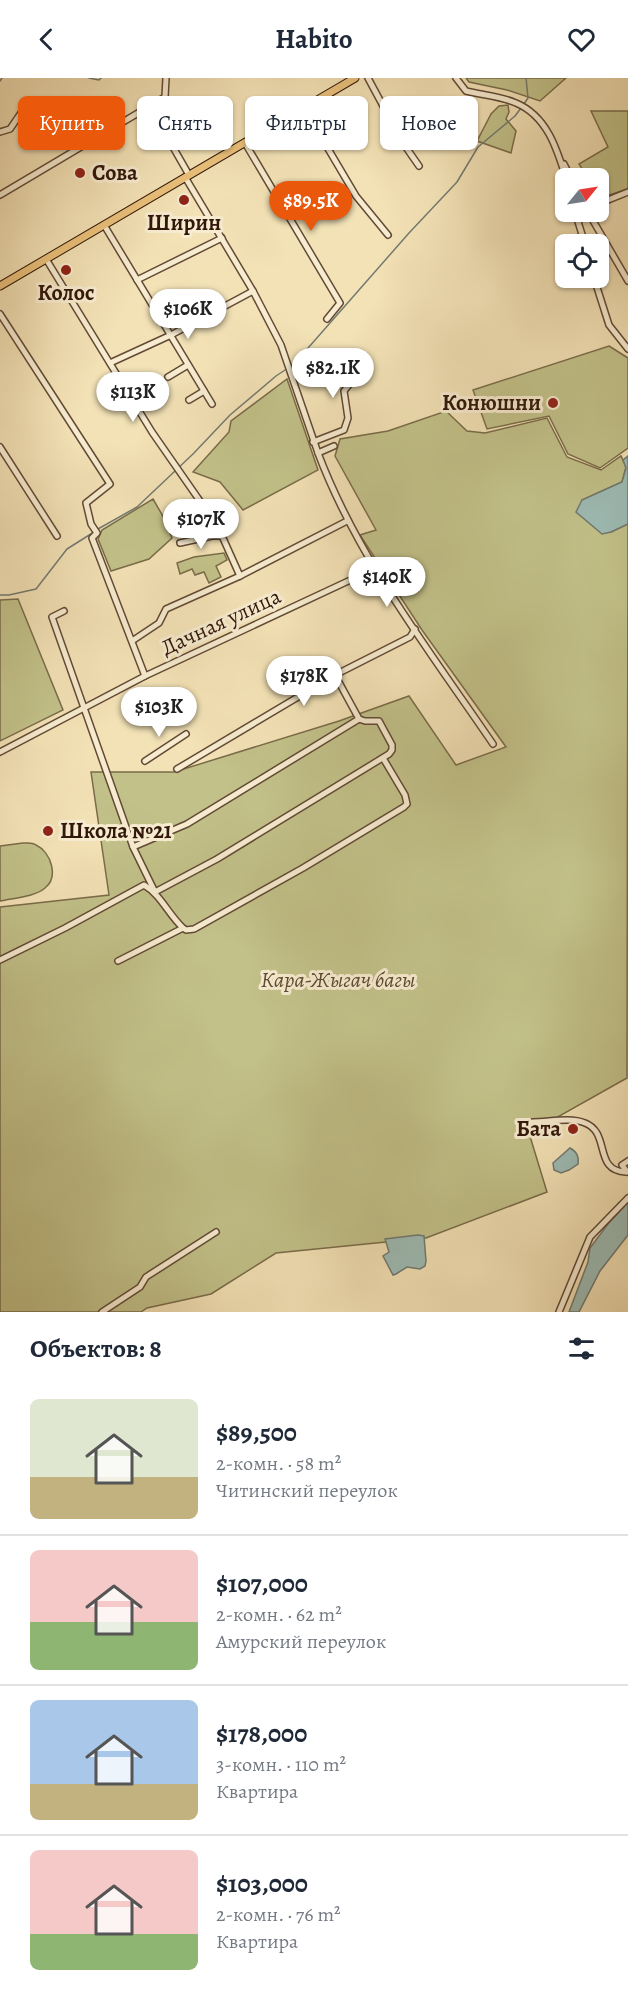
<!DOCTYPE html>
<html lang="ru">
<meta charset="utf-8">
<style>
:root{--surface:#fff;--page:#f2f2f3;--text:#1f2937;--muted:#747a83;--line:#e0e1e3;--accent:#ea580c}
body{margin:0;font-family:Alegreya,serif;background:var(--page);color:var(--text);height:100vh;display:flex;flex-direction:column;font-size:22px;white-space:nowrap}
*{box-sizing:border-box;margin:0}
p{font-size:20px;color:var(--muted)}
.icon{flex:none;width:33px;height:33px;fill:none;stroke:currentColor;stroke-width:2;stroke-linecap:round;stroke-linejoin:round}
.map{position:relative;height:1234px;overflow:hidden}
.details{display:flex;flex-direction:column;background:var(--surface);flex:1}
.details>*{flex:none}
.banner{position:absolute;left:18px;top:18px;width:592px;height:54px;display:flex;gap:12px}
.needle{width:39px;rotate:60deg}
.fabs{position:absolute;left:555px;top:90px;display:grid;gap:12px}
.fabs a{display:grid;place-items:center;width:54px;height:54px;border-radius:9px;background:var(--surface);box-shadow:0 2px 4px #0004;font-size:30px}
.price{position:absolute;translate:-50% -51px;padding:0 14px;border-radius:21px;background:#fff;color:#222;font-size:20px;line-height:39px;filter:drop-shadow(0 2px 3px #0008)}
.price::after{content:'';position:absolute;left:50%;top:36px;width:18px;height:14px;margin-left:-9px;background:inherit;clip-path:polygon(0 0,100% 0,50% 100%)}
.price.current{background:var(--accent);color:#fff}
ul{padding:0;list-style:none}
li{display:flex;align-items:center;gap:18px;height:150px;padding:0 30px}
li+li{border-top:2px solid var(--line)}
li span{display:grid;place-items:center;flex:none;width:168px;height:120px;border-radius:9px;color:#555}
li>.icon{margin-inline-start:auto}
span .icon{width:72px;height:72px;fill:#fffc;stroke-width:1}
li b{font-size:26px}
h2{display:flex;justify-content:space-between;align-items:center;height:72px;padding:0 30px;font-size:26px}
.chip{padding:0 21px;border-radius:9px;background:var(--surface);box-shadow:0 2px 4px #0004;font-size:21px;line-height:54px}
.chip.current{background:var(--accent);color:#fff}
header{display:flex;justify-content:space-between;align-items:center;height:78px;padding:0 30px;background:var(--surface);font-size:27px;font-weight:700}
.map>svg:first-child{display:block}
</style>
<header><svg class="icon" aria-label="back" viewBox="0 0 24 24"><path d="M15 5l-7 7 7 7"/></svg>Habito<svg class="icon" aria-label="heart" viewBox="0 0 24 24"><path d="M12 20l-8-8c-3-5 5-10 8-4 3-6 11-1 8 4z"/></svg></header>
<div class="map">
<svg width="628" height="1234" viewBox="0 0 628 1234">
<rect width="100%" height="100%" fill="#f3e2b6"/>
<filter id="stains"><feTurbulence type="fractalNoise" baseFrequency=".00333" numOctaves="4"/><feColorMatrix values="0 0 0 0 .2 0 0 0 0 .09 0 0 0 0 .02 0 0 0 .5 -.17"/></filter>
<radialGradient id="worn" r=".72"><stop offset=".6" stop-color="#630" stop-opacity="0"/><stop offset="1" stop-color="#630" stop-opacity=".3"/></radialGradient>
<g fill="#c2c189" stroke="#7a6c4a" stroke-width="1.5">
<path d="M466 0H566L540 23 507 12 469 4Z"/>
<path d="M508 27 509 34 506 41 516 53 511 75 477 63 491 36 499 28Z"/>
<path d="M591 33H628V111L600 120 598 100H588L579 86 608 69Z"/>
<path d="M609 268 628 280V370L600 390 568 376 549 338 487 351 473 312Z"/>
<path d="M287 301 318 392 243 432 220 404 193 394 229 354 231 343Z"/>
<path d="M446 333 467 353 485 355 547 340 567 379 601 392 621 378 626 389 622 404 582 422 611 454 628 446 627 1000 529 1055 547 1114 426 1160 276 1175 211 1216 147 1230 141 1234H0V829L109 817 91 694H174L339 643 409 618 456 687 506 669 422 552 360 457 376 452 335 378 340 361 388 353Z"/>
<path d="M153 421 164 440 172 460 149 481 111 493 98 461 102 452Z"/>
<path d="M224 475 227 482 216 488 221 499 209 505 204 494 195 497 192 491 180 496 177 485 194 479Z"/>
<path d="M18 521 63 632 0 663V522Z"/>
<path d="M23 765C27 765 32 764 36 767 51 774 59 799 45 810 35 819 13 820 0 823V768Z"/>
</g>
<g fill="#9dbcb5" stroke="#727a71" stroke-width="1.5">
<path d="M628 378V446L611 454 602 456 576 434 582 422 622 404 626 390 623 382Z"/>
<path d="M570 1070C577 1074 579 1078 578 1086L569 1092 561 1095 554 1092 553 1085Z"/>
<path d="M628 1124V1157L600 1193 579 1234H569L588 1184 590 1170 608 1146Z"/>
<path d="M418 1157 424 1158 426 1183 425 1188 420 1191 407 1189 396 1196 393 1197 383 1178 389 1174 385 1161Z"/>
</g>
<g fill="none" stroke-linecap="round" stroke-linejoin="round">
<g stroke="#727a71" stroke-width="1.5">
<path d="M89 0 99 2 101 0"/>
<path d="M0 3 2 0"/>
<path d="M524 26 528 20 526 0"/>
<path d="M98 451 137 429 193 376 230 337 276 298 294 286 409 155 457 104 478 69 515 38 521 30"/>
<path d="M0 517H9L36 511 67 471 94 454"/>
</g>
<defs>
<g id="minor">
<path d="M368 0 403 65 419 88"/>
<path d="M456 0 466 13C482 17 501 18 516 25 547 38 557 71 566 100"/>
<path d="M150 29 189 97"/>
<path d="M304 30 356 118 388 157"/>
<path d="M0 54 10 51 23 32"/>
<path d="M245 65 340 225 327 241"/>
<path d="M564 86 571 100"/>
<path d="M185 99 253 213 281 267 318 375 334 368"/>
<path d="M0 117 165 19 166 0"/>
<path d="M598 126 628 114"/>
<path d="M575 134 585 166"/>
<path d="M588 134 628 203"/>
<path d="M104 147 212 326"/>
<path d="M46 181 152 354 218 449 240 498"/>
<path d="M594 200 609 247 628 271"/>
<path d="M137 202 222 160"/>
<path d="M0 236 110 406 86 425 91 446 97 455 92 460 145 598"/>
<path d="M110 285 171 257 253 213"/>
<path d="M168 299 188 287"/>
<path d="M189 322 204 313"/>
<path d="M313 364 344 352 348 340 344 313 365 287"/>
<path d="M0 369 57 458"/>
<path d="M318 375C358 481 429 572 493 666"/>
<path d="M180 465 212 458H222"/>
<path d="M64 533 52 539 133 769 187 746 359 641 335 597"/>
<path d="M132 563 159 545 166 531 240 498 347 443"/>
<path d="M0 674 145 598 374 491"/>
<path d="M145 683 186 656"/>
<path d="M177 691 335 597 410 559 415 551"/>
<path d="M133 769 155 814 217 781 389 676 392 672V667L379 643H365L359 641"/>
<path d="M0 882 65 850 144 807C161 817 168 836 183 850"/>
<path d="M118 883 183 850 186 852 194 851 303 790 404 729 407 726 405 717 383 680"/>
<path d="M533 1044C549 1044 570 1039 585 1045 611 1055 593 1093 626 1094"/>
<path d="M627 1094 622 1087 628 1083"/>
<path d="M102 1234 140 1209 146 1199 216 1154"/>
<path d="M559 1234 590 1159 628 1120"/>
</g>
<path id="major" d="M0 208 355 0"/>
</defs>
<use href="#minor" stroke="#624a36" stroke-width="8"/>
<use href="#major" stroke="#31170b" stroke-width="9"/>
<use href="#minor" stroke="#f7ecd0" stroke-width="5"/>
<use href="#major" stroke="#eac17b" stroke-width="7"/>
</g>
<g fill="#8f2418" stroke="#f7ecd0" stroke-width="2">
<circle cx="80" cy="95" r="6"/>
<circle cx="184" cy="122" r="6"/>
<circle cx="66" cy="192" r="6"/>
<circle cx="553" cy="325" r="6"/>
<circle cx="48" cy="753" r="6"/>
<circle cx="573" cy="1051" r="6"/>
</g>
<g text-anchor="middle" dominant-baseline="central" stroke-width="6" stroke-linejoin="round" paint-order="stroke">
<g font-size="22" font-weight="bold" fill="#31170b" stroke="#f7ecd0" text-anchor="start">
<text x="92" y="95">Сова</text>
<text x="184" y="145" text-anchor="middle">Ширин</text>
<text x="66" y="215" text-anchor="middle">Колос</text>
<text x="541" y="325" text-anchor="end">Конюшни</text>
<text x="60" y="753">Школа №21</text>
<text x="561" y="1051" text-anchor="end">Бата</text>
</g>
<g font-size="22" fill="#31170b" stroke="#f7ecd0">
<text transform="translate(221 544) rotate(-25)">Дачная улица</text>
</g>
<g font-size="22" font-style="italic" fill="#5c4a31" stroke="#f7ecd0">
<text x="338" y="902">Кара-Жыгач багы</text>
</g>
</g>
<rect width="100%" height="100%" filter="url(#stains)"/>
<rect width="100%" height="100%" fill="url(#worn)"/>
</svg>
<div class="fabs">
<a><svg class="needle" viewBox="-14 -14 28 28"><path d="M0-13l5 13h-10z" fill="#e53935"/><path d="M0 13l5-13h-10z" fill="#747a83"/></svg></a>
<a><svg class="icon" aria-label="locate" viewBox="0 0 24 24"><circle cx="12" cy="12" r="6"/><path d="M12 2v4M12 18v4M2 12h4M18 12h4"/></svg></a>
</div>
<b class="price current" style="left:311px;top:154px">$89.5K</b>
<b class="price" style="left:188px;top:262px">$106K</b>
<b class="price" style="left:333px;top:321px">$82.1K</b>
<b class="price" style="left:133px;top:345px">$113K</b>
<b class="price" style="left:201px;top:472px">$107K</b>
<b class="price" style="left:387px;top:530px">$140K</b>
<b class="price" style="left:304px;top:629px">$178K</b>
<b class="price" style="left:159px;top:660px">$103K</b>
<div class="banner">
<a class="chip current">Купить</a>
<a class="chip">Снять</a>
<a class="chip">Фильтры</a>
<a class="chip">Новое</a>
</div>
</div>
<section class="details">
<h2>Объектов: 8<svg class="icon" aria-label="filters" viewBox="0 0 24 24"><path d="M4 7h16M4 17h16"/><circle cx="9" cy="7" r="2"/><circle cx="15" cy="17" r="2"/></svg></h2>
<ul>
<li><span style="background:linear-gradient(#dfe7d0 65%,#c2b280 0)"><svg class="icon" aria-label="home" viewBox="0 0 24 24"><path d="M3 11l9-7 9 7M6 9v11h12V9"/></svg></span><div><b>$89,500</b><p>2-комн. · 58 m²</p><p>Читинский переулок</p></div></li>
<li><span style="background:linear-gradient(#f6c9c9 60%,#8fb573 0)"><svg class="icon" aria-label="home" viewBox="0 0 24 24"><path d="M3 11l9-7 9 7M6 9v11h12V9"/></svg></span><div><b>$107,000</b><p>2-комн. · 62 m²</p><p>Амурский переулок</p></div></li>
<li><span style="background:linear-gradient(#a9c7e8 70%,#c2b280 0)"><svg class="icon" aria-label="home" viewBox="0 0 24 24"><path d="M3 11l9-7 9 7M6 9v11h12V9"/></svg></span><div><b>$178,000</b><p>3-комн. · 110 m²</p><p>Квартира</p></div></li>
<li><span style="background:linear-gradient(#f6c9c9 70%,#8fb573 0)"><svg class="icon" aria-label="home" viewBox="0 0 24 24"><path d="M3 11l9-7 9 7M6 9v11h12V9"/></svg></span><div><b>$103,000</b><p>2-комн. · 76 m²</p><p>Квартира</p></div></li>
</ul>
</section>
